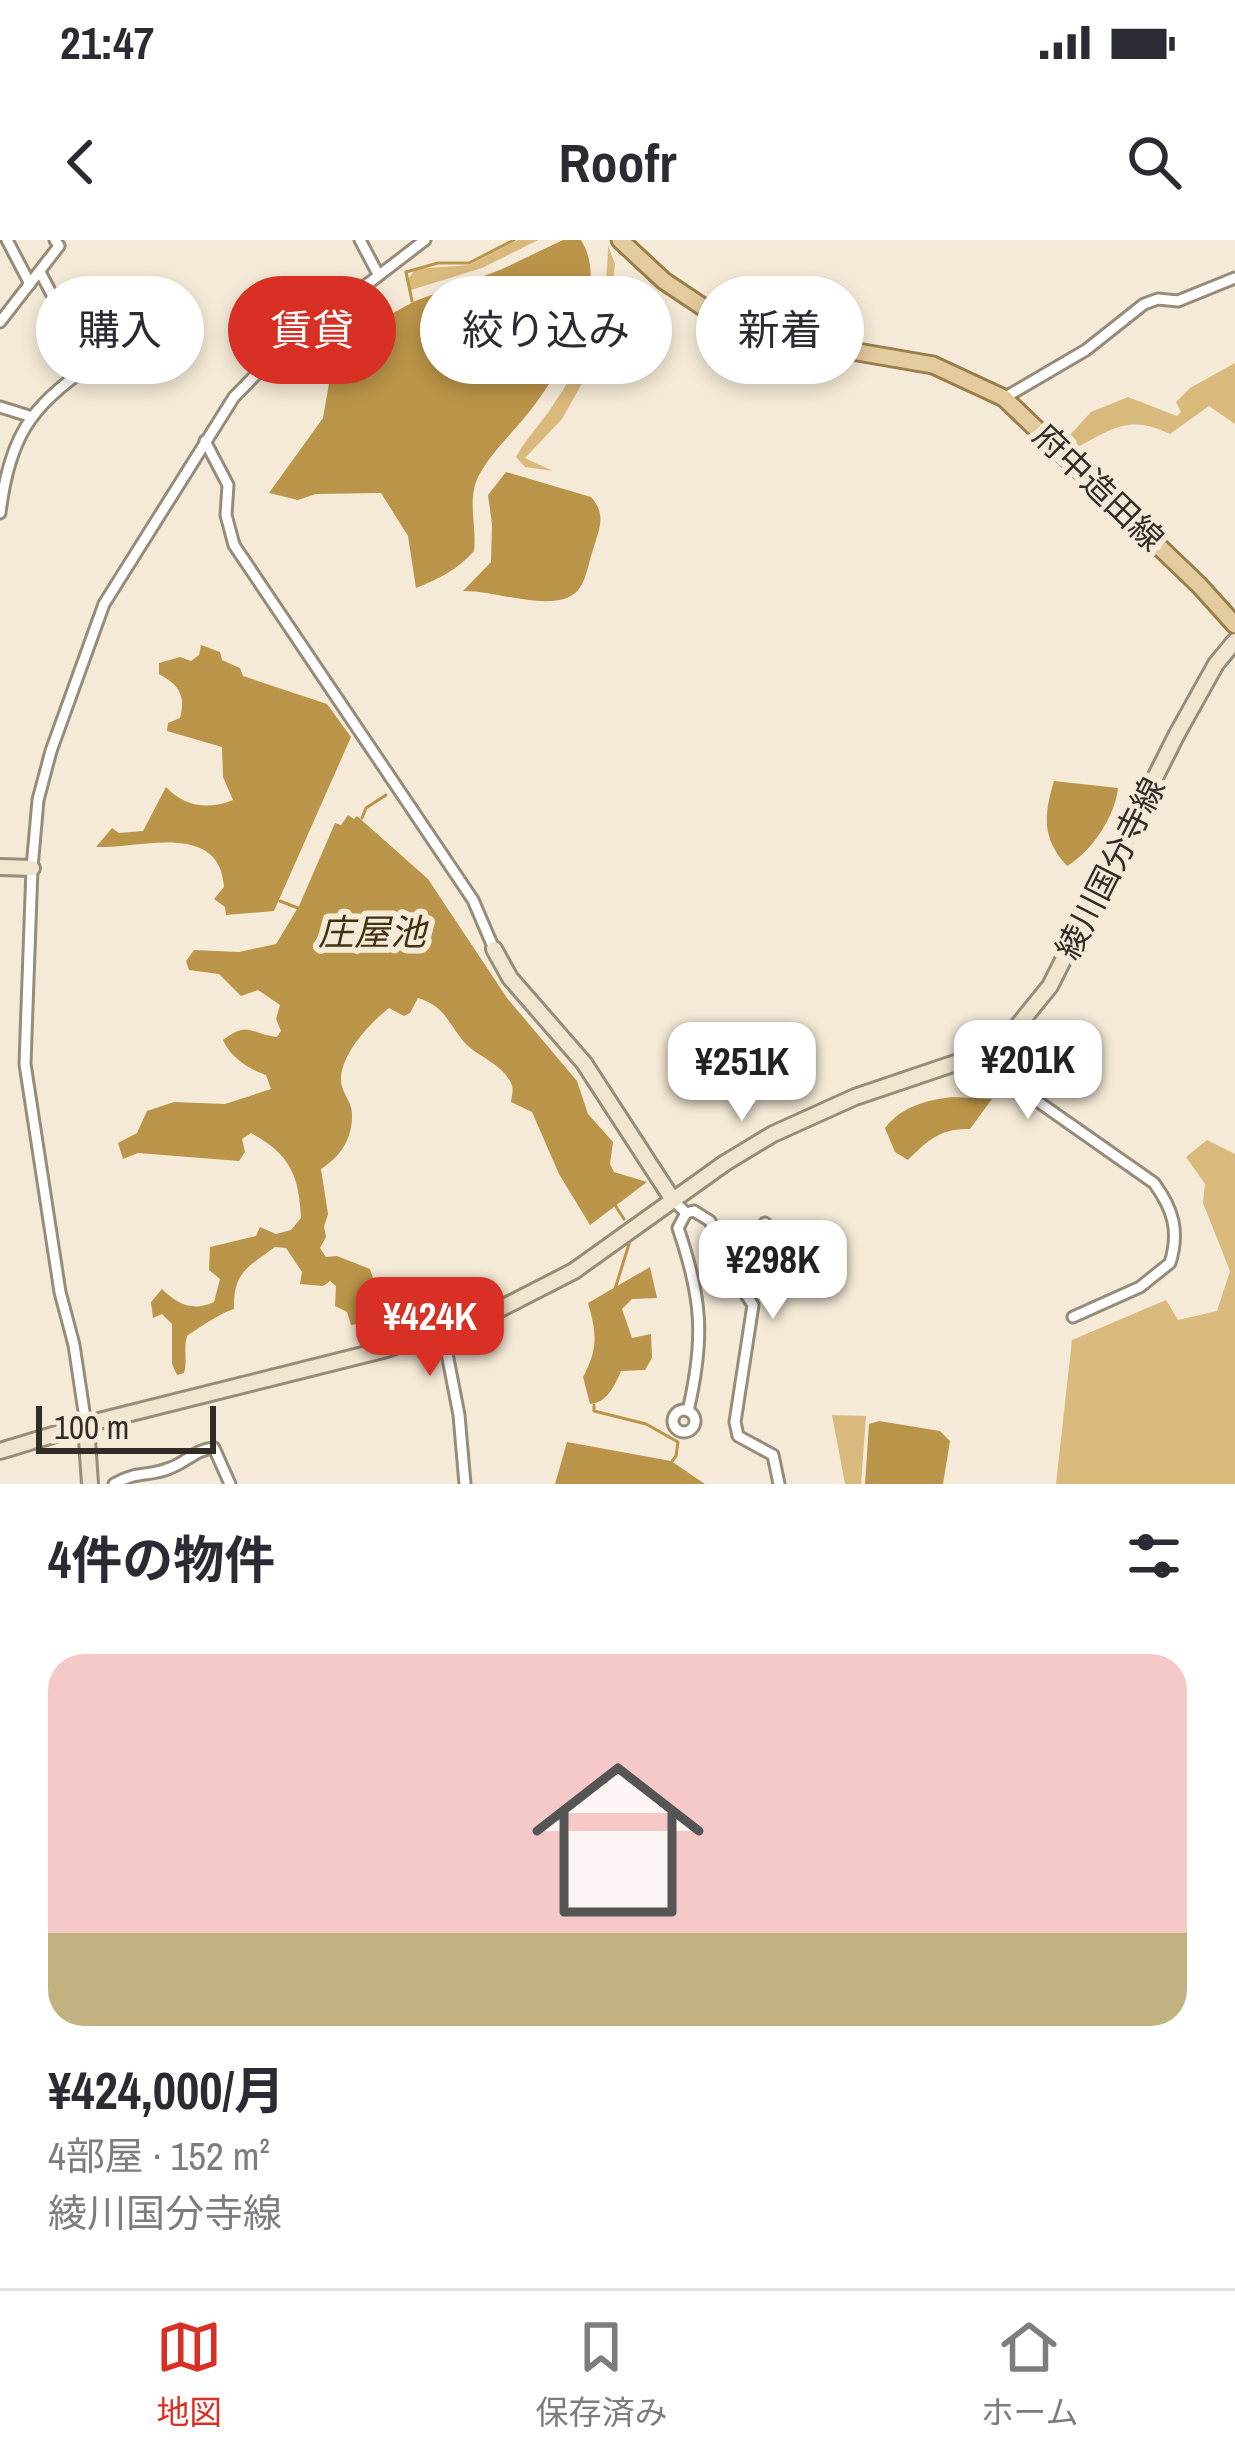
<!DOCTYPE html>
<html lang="ja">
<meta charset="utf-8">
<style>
:root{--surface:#fff;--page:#f2f2f3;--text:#2b2b33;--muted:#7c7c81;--line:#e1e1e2;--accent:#d93025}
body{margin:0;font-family:"Archivo Narrow","Noto Sans JP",sans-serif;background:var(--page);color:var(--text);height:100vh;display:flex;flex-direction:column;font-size:45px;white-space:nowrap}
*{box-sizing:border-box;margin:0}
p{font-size:39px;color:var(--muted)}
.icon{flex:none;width:66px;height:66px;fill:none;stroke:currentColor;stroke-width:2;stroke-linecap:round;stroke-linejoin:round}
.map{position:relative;height:1244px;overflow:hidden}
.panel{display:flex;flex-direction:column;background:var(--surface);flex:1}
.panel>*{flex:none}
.guide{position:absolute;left:36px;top:36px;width:1164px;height:108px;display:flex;gap:24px}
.scale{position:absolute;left:36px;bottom:30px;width:180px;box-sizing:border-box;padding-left:12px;border:6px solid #312d26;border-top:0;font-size:33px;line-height:42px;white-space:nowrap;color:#312d26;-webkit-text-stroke:9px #f5ead7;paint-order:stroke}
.price{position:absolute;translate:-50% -102px;padding:0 27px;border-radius:24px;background:#fff;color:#222;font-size:39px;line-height:78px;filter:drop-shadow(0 3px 6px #0008)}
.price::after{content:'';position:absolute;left:50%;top:72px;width:36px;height:27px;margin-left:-18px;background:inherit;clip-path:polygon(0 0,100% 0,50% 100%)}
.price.current{background:var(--accent);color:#fff}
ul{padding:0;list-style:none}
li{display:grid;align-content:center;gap:24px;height:636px;padding:0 48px}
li+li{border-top:3px solid var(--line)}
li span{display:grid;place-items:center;height:372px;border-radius:36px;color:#555}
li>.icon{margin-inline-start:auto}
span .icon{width:216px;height:216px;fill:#fffc;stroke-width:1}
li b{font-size:51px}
h2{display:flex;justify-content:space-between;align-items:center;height:144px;padding:0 48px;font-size:51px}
.chip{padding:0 42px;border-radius:54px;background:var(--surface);box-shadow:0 6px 18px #0003;font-size:42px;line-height:108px}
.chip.current{background:var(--accent);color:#fff}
.status{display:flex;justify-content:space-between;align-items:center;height:84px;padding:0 60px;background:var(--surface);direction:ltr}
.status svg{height:33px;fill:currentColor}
header{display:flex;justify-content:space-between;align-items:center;height:156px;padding:0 48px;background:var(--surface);font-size:54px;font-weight:700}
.tab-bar{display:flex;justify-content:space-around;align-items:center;height:168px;border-top:3px solid var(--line);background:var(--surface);font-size:33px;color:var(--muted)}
.tab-bar a{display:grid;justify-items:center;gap:6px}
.tab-bar .current{color:var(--accent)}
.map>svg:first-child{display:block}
</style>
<div class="status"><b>21:47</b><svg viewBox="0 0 49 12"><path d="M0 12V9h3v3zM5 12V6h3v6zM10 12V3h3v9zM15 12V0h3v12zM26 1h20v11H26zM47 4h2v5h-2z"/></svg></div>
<header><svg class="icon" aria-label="back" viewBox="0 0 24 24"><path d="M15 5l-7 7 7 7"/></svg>Roofr<svg class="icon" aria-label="search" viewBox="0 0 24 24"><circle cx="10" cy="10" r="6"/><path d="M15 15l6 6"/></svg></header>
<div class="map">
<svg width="1235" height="1244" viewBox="0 0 1235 1244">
<rect width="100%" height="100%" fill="#f5ead7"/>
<g fill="#d9b97c">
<path d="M518 0H538L482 28 411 50 407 40 416 29 469 25Z"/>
<path d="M608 5 615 24 607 99 562 179 525 218 553 231 525 227 516 217C525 200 538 187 549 171 586 118 608 70 608 5Z"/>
<path d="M1235 123V184L1209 166 1170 194C1131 175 1114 187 1078 207L1070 195 1091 172 1128 157 1177 176 1181 172 1176 162 1190 148Z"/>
<path d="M1207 900 1235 914V1244H1056L1072 1100 1166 1060 1178 1080 1217 1071 1230 1031 1203 963 1205 944 1186 917Z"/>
<path d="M832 1175 866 1176 861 1244H845Z"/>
</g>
<g fill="#ba9448">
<path d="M563 0H581C611 48 565 123 536 163 518 188 492 210 478 237 467 261 477 286 474 311 457 330 439 339 416 348L408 296 381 253 316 254 298 260 269 253 323 178 333 120 344 107 382 79 415 61 500 30Z"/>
<path d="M506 232 591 257C607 275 599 289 593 310 589 321 587 336 581 346 563 378 493 349 463 351L491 322 492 284 488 255Z"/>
<path d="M201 405 220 412 222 420 240 428 243 436 327 464 351 497 274 671 226 675 225 667 214 659 224 647C220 580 138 609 96 607L112 588 119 593 143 591 166 547C185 567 208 570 233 560L223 537 222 507 167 491 168 483 180 478C186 455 179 445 159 434V423L180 417 191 421 199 415Z"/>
<path d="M1054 541 1118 548C1115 577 1091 612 1067 626 1041 598 1044 574 1054 541Z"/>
<path d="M348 575 354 579 357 576 428 639 507 758 577 841 588 874 613 902 610 924 614 932 647 942 590 985 559 934 532 872 511 862C512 854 514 849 511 843 503 825 479 817 466 804 449 786 446 766 418 758L410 773 404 776 389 768C370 783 343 812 341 837 340 852 351 859 352 873 353 899 340 917 321 929L328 974 324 987 326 997 320 1008 326 1017 337 1016 370 1029 374 1041 367 1061 374 1082 351 1085 347 1072 335 1066 336 1046 330 1041 323 1046 300 1044 302 1032 286 1008 275 1007C248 1027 233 1032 234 1069 222 1072 197 1089 187 1096 183 1110 188 1120 184 1133L177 1135 172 1124V1084L162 1074 153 1078 151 1062 162 1049C177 1064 193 1072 214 1062L220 1039 209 1030 210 1007 256 996 260 987 276 994 291 990 301 978C299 935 290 914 251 893L242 899 245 912 239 921 138 913 123 919 118 903 137 893 147 871 174 862 225 864 271 849 266 835C250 830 229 816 223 800 249 780 250 794 277 797L281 791 276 779 280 765 258 750 241 756 219 734 189 730 186 721 194 710 239 712 276 704 299 666 335 583 341 585Z"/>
<path d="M953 857 992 859 970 889C941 888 928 900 908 920L895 912 885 888C902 866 927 860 953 857Z"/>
<path d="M650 1027 657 1058 632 1059 622 1069 632 1098 651 1094 652 1118 645 1130 621 1131C615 1145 607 1163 590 1164L583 1137C598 1109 597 1094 588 1063Z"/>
<path d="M879 1181 940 1191 950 1201 943 1244H865L869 1184Z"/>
<path d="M567 1202 671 1221 705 1244H555Z"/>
</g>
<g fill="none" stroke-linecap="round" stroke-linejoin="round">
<g stroke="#ba9448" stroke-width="3">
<path d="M412 61 406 32 438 23H469L514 0"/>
<path d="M345 66 362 57 387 76"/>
<path d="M362 578 366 568 386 555"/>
<path d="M280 661 298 668"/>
<path d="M615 965 624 979"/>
<path d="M615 1049 629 1004"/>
<path d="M594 1165V1171L646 1184 678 1202 676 1216 670 1224"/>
</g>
<defs>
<g id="street">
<path d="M7 0 30 44"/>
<path d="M360 0 378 34"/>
<path d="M0 82 59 6 55 0"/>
<path d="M1004 158 1086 110 1144 64 1158 59 1178 61 1235 38"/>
<path d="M0 167 29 176"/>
<path d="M205 201 228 245 226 275 234 305 473 660 494 709"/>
<path d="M0 273C9 200 29 166 90 126L40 32"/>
<path d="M955 827 1003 837 1154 943C1173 969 1180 991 1170 1023L1140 1047 1073 1077"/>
<path d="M673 960 686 973 694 971 710 981 734 1037 753 1065 735 1182 738 1196 773 1215 779 1244"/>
<path d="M686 973 678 988C702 1058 705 1098 688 1171"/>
<path d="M745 1048 753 1040 765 983"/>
<path d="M443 1093 459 1175 465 1244"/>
<circle cx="684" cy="1181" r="11"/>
<path d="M86 1185 74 1105 60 1052 25 824 32 628 38 560 51 511 104 364 234 157 275 115 425 0"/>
<path d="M114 1244C138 1230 149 1237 170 1228 187 1222 196 1209 214 1208L230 1244"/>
</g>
<g id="secondary">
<path d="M0 627 32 628"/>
<path d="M494 709 510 738 584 823 673 960"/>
<path d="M86 1185 90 1244"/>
<path d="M0 1211 99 1181 383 1110 488 1075 574 1031 725 923 773 894 855 857 982 814 1016 788 1050 746 1177 494 1216 424 1235 401"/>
</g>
<path id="primary" d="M620 0 664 41 709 71 788 100 933 125 1004 158 1199 345 1235 385"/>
</defs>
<use href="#street" stroke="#958c7a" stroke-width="15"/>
<use href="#secondary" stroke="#958c7a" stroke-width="20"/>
<use href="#primary" stroke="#987e4a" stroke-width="21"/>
<use href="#street" stroke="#fff" stroke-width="9"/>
<use href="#secondary" stroke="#f1e5cf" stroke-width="14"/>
<use href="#primary" stroke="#e3cb9e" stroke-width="15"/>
</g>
<g text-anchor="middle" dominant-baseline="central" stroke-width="12" stroke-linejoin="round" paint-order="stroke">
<g font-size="33" fill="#312d26" stroke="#f5ead7">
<text transform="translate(1099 247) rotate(44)">府中造田線</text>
<text transform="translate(1110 628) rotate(-63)">綾川国分寺線</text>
</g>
<g font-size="36" font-style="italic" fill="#41310f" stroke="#f5ead7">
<text x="372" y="692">庄屋池</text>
</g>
</g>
</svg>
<div class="scale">100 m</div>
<b class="price" style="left:1028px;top:882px">¥201K</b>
<b class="price" style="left:742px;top:884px">¥251K</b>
<b class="price" style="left:773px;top:1082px">¥298K</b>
<b class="price current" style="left:430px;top:1139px">¥424K</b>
<div class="guide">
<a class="chip">購入</a>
<a class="chip current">賃貸</a>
<a class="chip">絞り込み</a>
<a class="chip">新着</a>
</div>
</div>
<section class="panel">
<h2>4件の物件<svg class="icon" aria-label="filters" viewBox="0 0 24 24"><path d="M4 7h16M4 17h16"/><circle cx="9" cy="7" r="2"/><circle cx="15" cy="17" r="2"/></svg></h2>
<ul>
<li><span style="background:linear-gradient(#f6c9c9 75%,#c2b280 0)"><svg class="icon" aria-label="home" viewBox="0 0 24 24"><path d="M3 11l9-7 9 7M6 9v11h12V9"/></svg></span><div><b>¥424,000/月</b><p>4部屋 · 152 m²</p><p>綾川国分寺線</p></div></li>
</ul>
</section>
<nav class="tab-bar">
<a class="current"><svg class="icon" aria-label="map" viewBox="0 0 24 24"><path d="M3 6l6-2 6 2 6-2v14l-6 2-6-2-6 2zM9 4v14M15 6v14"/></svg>地図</a>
<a><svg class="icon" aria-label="saved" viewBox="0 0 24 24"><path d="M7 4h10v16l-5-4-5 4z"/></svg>保存済み</a>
<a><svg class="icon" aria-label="home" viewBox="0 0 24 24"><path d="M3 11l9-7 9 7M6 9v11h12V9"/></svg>ホーム</a>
</nav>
